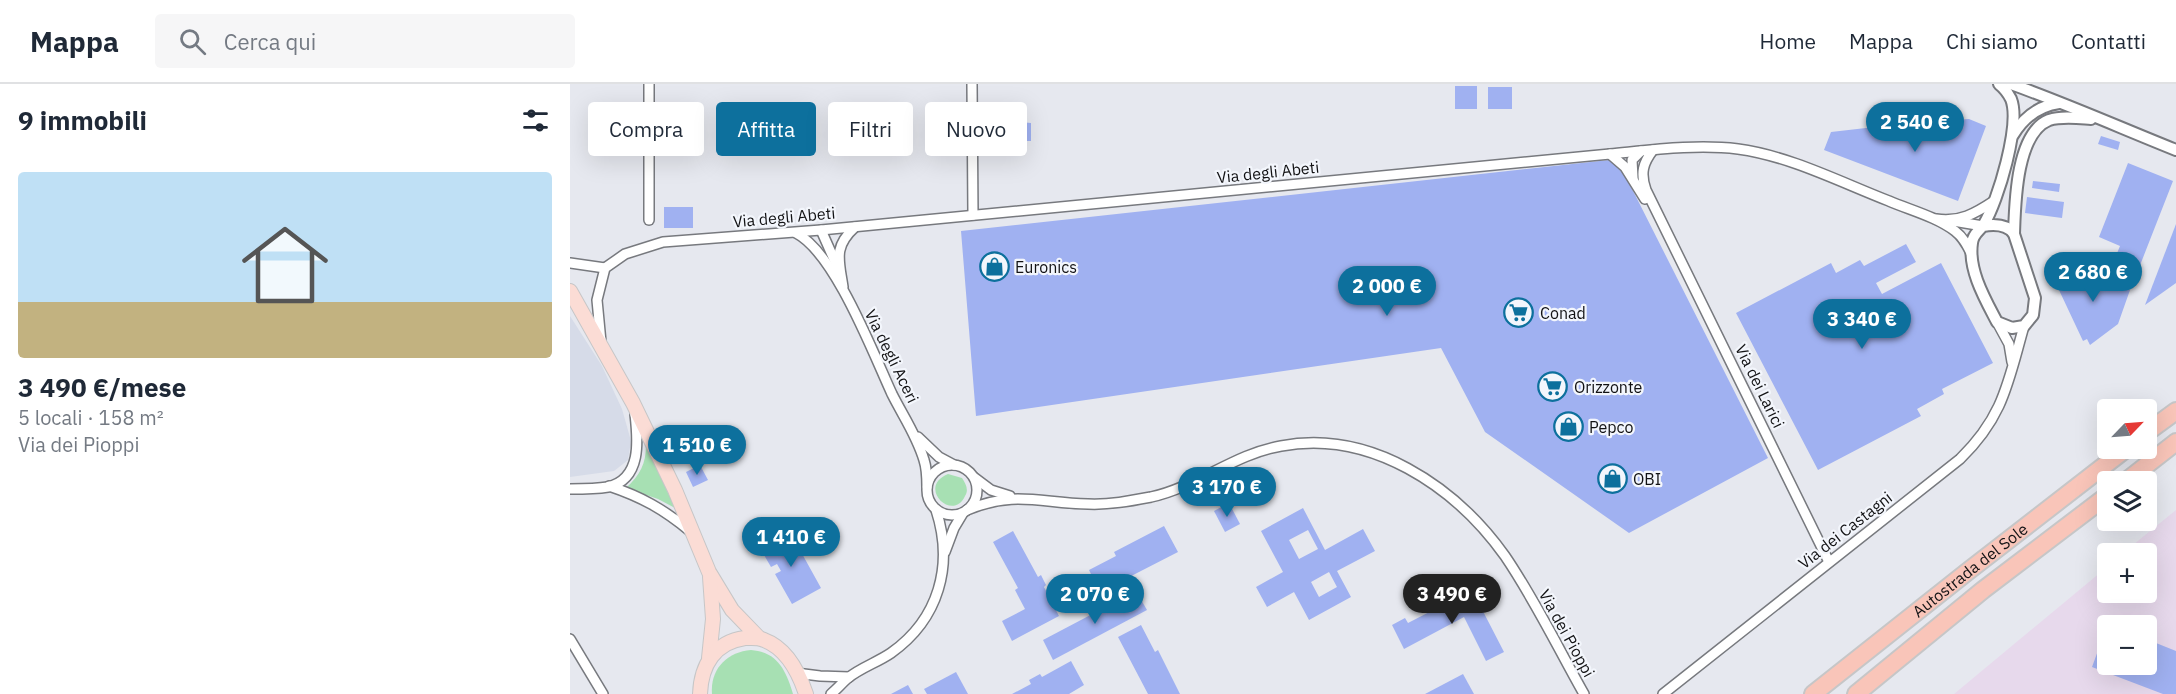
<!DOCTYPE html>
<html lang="it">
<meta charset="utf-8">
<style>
:root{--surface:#fff;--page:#f6f6f7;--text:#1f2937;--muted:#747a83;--line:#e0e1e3;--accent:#0d709d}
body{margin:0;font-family:"IBM Plex Sans",sans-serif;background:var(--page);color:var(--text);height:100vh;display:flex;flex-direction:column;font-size:22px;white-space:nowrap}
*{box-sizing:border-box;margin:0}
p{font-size:20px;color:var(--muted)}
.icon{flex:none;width:33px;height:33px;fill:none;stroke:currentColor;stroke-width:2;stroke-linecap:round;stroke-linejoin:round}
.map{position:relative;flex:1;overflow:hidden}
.panel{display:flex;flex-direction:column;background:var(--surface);width:570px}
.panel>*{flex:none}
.guide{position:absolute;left:18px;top:18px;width:570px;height:54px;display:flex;gap:12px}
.needle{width:39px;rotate:65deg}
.controls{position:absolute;left:1527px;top:315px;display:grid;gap:12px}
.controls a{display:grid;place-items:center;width:60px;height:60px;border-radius:6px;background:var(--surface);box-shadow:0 6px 24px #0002;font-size:30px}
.price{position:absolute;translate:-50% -51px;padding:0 14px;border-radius:21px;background:var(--accent);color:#fff;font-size:20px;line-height:39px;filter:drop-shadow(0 2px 3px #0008)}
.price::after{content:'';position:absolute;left:50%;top:36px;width:18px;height:14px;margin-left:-9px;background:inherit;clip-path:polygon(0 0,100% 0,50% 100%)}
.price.selected{background:#222;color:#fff}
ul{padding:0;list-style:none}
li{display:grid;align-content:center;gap:12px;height:318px;padding:0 18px}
li span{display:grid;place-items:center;height:186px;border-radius:6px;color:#555}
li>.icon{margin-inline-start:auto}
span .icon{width:108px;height:108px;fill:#fffc;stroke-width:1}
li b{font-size:26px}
h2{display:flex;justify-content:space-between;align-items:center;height:72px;padding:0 18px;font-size:26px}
.pill{padding:0 21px;border-radius:6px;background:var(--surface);box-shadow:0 6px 24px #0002;font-size:21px;line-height:54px}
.pill.selected{background:var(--accent);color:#fff}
header{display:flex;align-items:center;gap:36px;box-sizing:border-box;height:84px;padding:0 30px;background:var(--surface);border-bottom:2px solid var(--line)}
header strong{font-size:28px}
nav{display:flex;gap:33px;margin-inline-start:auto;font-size:21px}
.search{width:420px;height:54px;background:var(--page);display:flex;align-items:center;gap:15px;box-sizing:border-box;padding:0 21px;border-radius:6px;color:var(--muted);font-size:22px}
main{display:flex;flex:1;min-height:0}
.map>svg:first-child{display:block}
</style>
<header>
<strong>Mappa</strong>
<div class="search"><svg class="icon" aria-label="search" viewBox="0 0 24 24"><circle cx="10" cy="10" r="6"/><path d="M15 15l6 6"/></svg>Cerca qui</div>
<nav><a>Home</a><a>Mappa</a><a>Chi siamo</a><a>Contatti</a></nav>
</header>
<main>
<section class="panel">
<h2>9 immobili<svg class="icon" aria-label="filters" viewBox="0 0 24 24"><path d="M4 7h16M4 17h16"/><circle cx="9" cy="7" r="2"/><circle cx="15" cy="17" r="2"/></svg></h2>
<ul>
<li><span style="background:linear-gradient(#bfe0f5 70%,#c2b280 0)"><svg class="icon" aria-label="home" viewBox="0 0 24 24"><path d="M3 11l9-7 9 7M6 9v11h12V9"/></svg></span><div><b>3 490 €/mese</b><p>5 locali · 158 m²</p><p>Via dei Pioppi</p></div></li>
</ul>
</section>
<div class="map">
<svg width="1606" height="610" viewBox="0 0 1606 610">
<rect width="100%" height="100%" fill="#e6e8ef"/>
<path fill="#e7d9ec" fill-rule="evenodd" d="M1606 426V610H1384L1537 483 1538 508H1576V470L1553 469ZM1538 542H1576V580H1538Z"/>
<path fill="#d6dbe8" d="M0 232 32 282 52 325 61 357 58 376 44 387 0 393Z"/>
<g fill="#a7e0b3">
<path d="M76 361 105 424 88 415 56 404C70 391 76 380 76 361Z"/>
<path d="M378 390 392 394C396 400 399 406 395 412 383 439 346 403 378 390Z"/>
<path d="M181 566C208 568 216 587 223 610H142C140 585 157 568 181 566Z"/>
</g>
<g fill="#a0b1f1" fill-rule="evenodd">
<rect x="885" y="2" width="22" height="23"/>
<rect x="918" y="3" width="24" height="22"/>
<path d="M1399 35 1416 42 1388 117 1254 66 1261 48 1322 41 1350 53 1357 38Z"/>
<path d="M450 38 461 39V57H449Z"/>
<path d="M1531 52 1550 58 1548 66 1528 60Z"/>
<path d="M1039 76 1053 87 1198 374 1059 449 915 348 871 264 406 332 391 147Z"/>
<path d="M1558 79 1603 97 1567 189 1543 179 1550 162 1529 153Z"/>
<path d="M1463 97 1490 100 1489 108 1462 104Z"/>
<path d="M1457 113 1494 118 1492 134 1455 129Z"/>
<rect x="94" y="123" width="29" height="21"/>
<path d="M1606 140V199L1575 221Z"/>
<path d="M1336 160 1346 178 1306 199 1312 210 1371 179 1423 279 1372 305 1374 310 1347 325 1351 332 1248 386 1166 229 1261 179 1266 189 1290 176 1294 182Z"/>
<path d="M1501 182 1560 206 1548 240 1520 261 1517 255 1513 257 1489 206 1498 185 1499 186Z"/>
<path d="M130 381 138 396 123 403 116 388Z"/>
<path d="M659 419 670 440 655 448 644 427Z"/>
<path d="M733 424 755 466 793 445 805 467 767 487 781 513 739 536 724 508 697 523 686 503 713 488 691 447ZM738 446 748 465 729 475 719 456ZM759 488 767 503 749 513 741 498Z"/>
<path d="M594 442 608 468 530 508 519 486 546 472 544 468Z"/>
<path d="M443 447 468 493 471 491 476 501 474 503 489 532 442 557 432 537 455 525 445 506 448 504 423 458Z"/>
<path d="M220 448 251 504 222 520 205 490 211 487 207 480 201 483 190 464Z"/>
<path d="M902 506 934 568 916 577 894 533 834 565 822 541 835 534 838 539Z"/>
<path d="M566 507 577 526 483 576 473 556Z"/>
<path d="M571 541 585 568 588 566 610 610H578L548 553Z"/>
<path d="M1537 542 1538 580H1576V555L1606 567V610H1593L1522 583Z"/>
<path d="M501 577 514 601 499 610H442L461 600 459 596 470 590 472 593Z"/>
<path d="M386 588 398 610H357L354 605Z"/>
<path d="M893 590 904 610H855Z"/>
<path d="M338 601 343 610H321Z"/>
</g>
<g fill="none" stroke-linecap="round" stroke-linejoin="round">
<defs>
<g id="minor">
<path d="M79 0V136"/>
<path d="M402 0 403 131"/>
<path d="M1083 66C1073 79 1070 89 1076 106L1259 478"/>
<path d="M1040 70 1055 83 1075 115"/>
<path d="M1063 94 1062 76 1071 67"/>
<path d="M1366 135C1389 139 1406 129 1424 117"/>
<path d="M1383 137 1413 142"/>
<path d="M251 146 267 182"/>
<path d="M226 149C265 169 303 269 322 310 333 332 347 352 354 376 357 385 357 394 357 403"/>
<path d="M0 179 35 184"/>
<path d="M273 203C269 176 263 163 285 143"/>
<path d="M1427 238 1439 260 1442 278"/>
<path d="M31 258 27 216 35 184 55 170 93 158 251 146 1040 70C1082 66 1126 60 1168 65 1220 72 1270 98 1319 117 1340 126 1367 133 1385 147 1393 153 1397 161 1401 169"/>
<path d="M348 353 369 373 384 381"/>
<circle cx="382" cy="406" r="25"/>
<path d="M405 394 421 406 440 412"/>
<path d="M39 402C72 413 93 425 120 447"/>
<path d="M0 405C12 405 26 405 38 403 72 395 68 356 65 330"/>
<path d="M397 426C445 406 470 419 518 420 539 421 560 417 581 413 627 403 664 370 711 362 800 345 885 402 935 472 965 516 988 564 1014 610"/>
<path d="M375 468 384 444 393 429"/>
<path d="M0 555 33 610"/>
<path d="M226 589 250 592 279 593"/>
<path d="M261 610C267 605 272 599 278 594 290 584 308 578 321 569 369 535 384 481 366 426"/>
<path d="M1093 610 1390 375C1434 332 1438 298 1454 242"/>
</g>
<g id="tertiary">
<path d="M1441 0C1497 20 1551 44 1606 66"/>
<path d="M1443 51C1454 33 1468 22 1489 19"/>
<path d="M1413 142C1425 140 1437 140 1444 150L1465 214 1463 231 1454 242 1442 244 1427 238C1415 215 1398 186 1402 159 1403 149 1410 147 1414 140 1428 117 1451 40 1441 15 1438 9 1434 4 1429 0"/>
<path d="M1444 150C1445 120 1446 49 1479 36 1492 32 1507 34 1521 35"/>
</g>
<g id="primary">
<path d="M0 207 63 319 105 406 139 488 162 526 189 554"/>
<path d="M139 574 143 535 140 493"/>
<path d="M130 610C131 581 145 558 175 554 182 554 188 553 194 556 216 564 229 589 236 610"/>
</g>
<g id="motorway">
<path d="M1576 349 1606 327"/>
<path d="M1555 398 1606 358"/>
<path id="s1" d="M1243 610 1397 488 1557 364"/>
<path d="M1286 610 1413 506 1538 411"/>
</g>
</defs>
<use href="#minor" stroke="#77797e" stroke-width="12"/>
<use href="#tertiary" stroke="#77797e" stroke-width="14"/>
<use href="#primary" stroke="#c6c6c7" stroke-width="16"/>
<use href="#motorway" stroke="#c6c6c7" stroke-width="20"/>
<use href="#minor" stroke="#fff" stroke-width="9"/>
<use href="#tertiary" stroke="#fff" stroke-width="10"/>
<use href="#primary" stroke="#fbdcd5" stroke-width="14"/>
<use href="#motorway" stroke="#f9c5b9" stroke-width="16"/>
</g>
<defs>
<symbol id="shop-ring" viewBox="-11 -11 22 22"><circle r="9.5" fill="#f3f6fc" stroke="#0d709d" stroke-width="1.5"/><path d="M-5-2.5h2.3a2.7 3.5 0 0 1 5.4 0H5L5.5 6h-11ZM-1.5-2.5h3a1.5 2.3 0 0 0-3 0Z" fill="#0d709d"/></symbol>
<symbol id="supermarket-ring" viewBox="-11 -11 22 22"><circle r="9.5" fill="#f3f6fc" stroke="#0d709d" stroke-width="1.5"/><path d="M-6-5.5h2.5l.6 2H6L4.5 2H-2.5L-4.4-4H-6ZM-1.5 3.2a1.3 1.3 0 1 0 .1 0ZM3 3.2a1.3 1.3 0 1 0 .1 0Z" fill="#0d709d"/></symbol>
</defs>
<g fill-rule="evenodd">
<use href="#shop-ring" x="408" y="166" width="33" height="33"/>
<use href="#supermarket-ring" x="932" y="212" width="33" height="33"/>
<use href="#supermarket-ring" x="966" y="286" width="33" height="33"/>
<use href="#shop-ring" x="982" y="326" width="33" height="33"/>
<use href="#shop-ring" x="1026" y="378" width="33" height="33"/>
</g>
<g text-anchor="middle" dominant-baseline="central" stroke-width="4.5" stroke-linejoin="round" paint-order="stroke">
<g font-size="16" fill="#121214" stroke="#f3f6fc">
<text transform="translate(698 88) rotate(-6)">Via degli Abeti</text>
<text transform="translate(214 133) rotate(-5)">Via degli Abeti</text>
<text transform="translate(322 272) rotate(64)">Via degli Aceri</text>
<text transform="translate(1190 302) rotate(64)">Via dei Larici</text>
<text transform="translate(1275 446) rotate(-38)">Via dei Castagni</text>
<text stroke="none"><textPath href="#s1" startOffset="200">Autostrada del Sole</textPath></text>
<text transform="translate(997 549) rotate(61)">Via dei Pioppi</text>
</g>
<g font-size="16" fill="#121214" stroke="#f3f6fc" text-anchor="start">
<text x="445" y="183">Euronics</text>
<text x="970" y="229">Conad</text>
<text x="1004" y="303">Orizzonte</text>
<text x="1019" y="343">Pepco</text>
<text x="1063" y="395">OBI</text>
</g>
</g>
</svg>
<div class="controls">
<a><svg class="needle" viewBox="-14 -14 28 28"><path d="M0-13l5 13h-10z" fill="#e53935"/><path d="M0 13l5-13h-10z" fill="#747a83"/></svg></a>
<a><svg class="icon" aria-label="layers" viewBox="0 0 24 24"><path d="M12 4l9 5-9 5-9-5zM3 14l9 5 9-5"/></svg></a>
<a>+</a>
<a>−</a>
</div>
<b class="price" style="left:1345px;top:69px">2 540 €</b>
<b class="price" style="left:1523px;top:219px">2 680 €</b>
<b class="price" style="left:817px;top:233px">2 000 €</b>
<b class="price" style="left:1292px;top:266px">3 340 €</b>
<b class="price" style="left:127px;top:392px">1 510 €</b>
<b class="price" style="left:657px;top:434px">3 170 €</b>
<b class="price" style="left:221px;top:484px">1 410 €</b>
<b class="price" style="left:525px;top:541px">2 070 €</b>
<b class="price selected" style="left:882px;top:541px">3 490 €</b>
<div class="guide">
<a class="pill">Compra</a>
<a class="pill selected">Affitta</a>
<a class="pill">Filtri</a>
<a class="pill">Nuovo</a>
</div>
</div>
</main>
